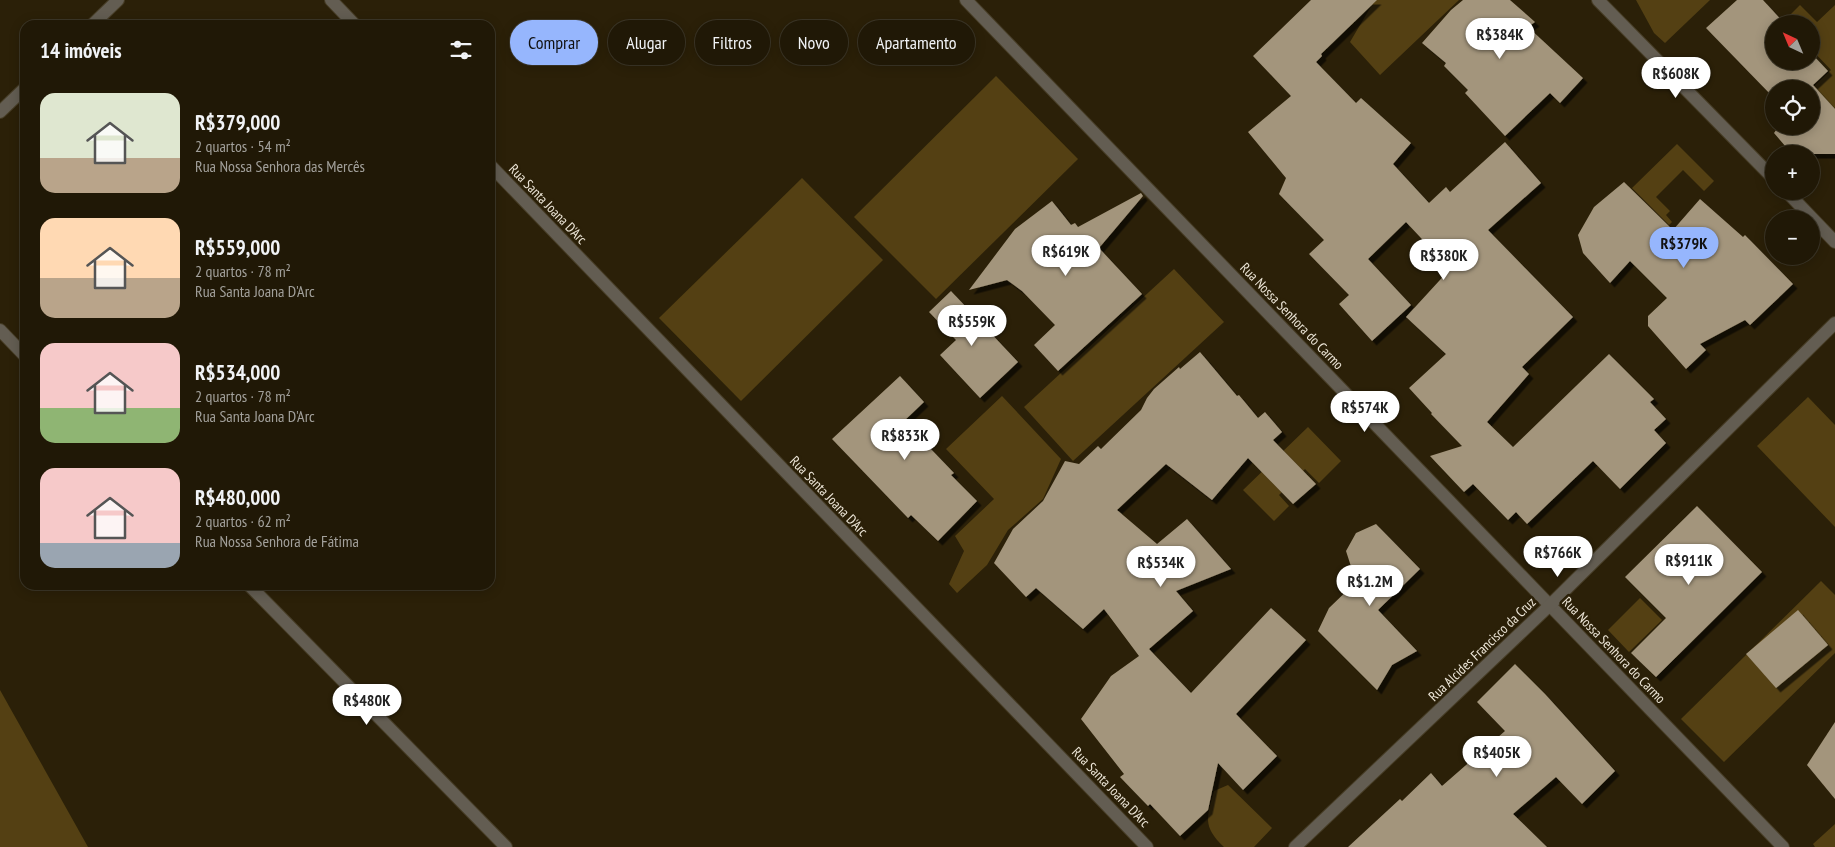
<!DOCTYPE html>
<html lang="pt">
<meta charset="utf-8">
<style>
:root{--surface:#201806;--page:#2d2514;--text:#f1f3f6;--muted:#a2a09b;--line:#3d3728;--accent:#96b6fd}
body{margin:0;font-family:"PT Sans Narrow",sans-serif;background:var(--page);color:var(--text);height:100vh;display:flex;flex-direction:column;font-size:19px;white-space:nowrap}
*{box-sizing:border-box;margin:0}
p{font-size:16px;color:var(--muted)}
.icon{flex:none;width:28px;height:28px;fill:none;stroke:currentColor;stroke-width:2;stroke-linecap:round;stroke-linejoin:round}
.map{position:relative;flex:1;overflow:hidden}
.panel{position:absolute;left:20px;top:20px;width:475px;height:570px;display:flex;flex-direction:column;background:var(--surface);border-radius:15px;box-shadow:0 2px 12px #0003,0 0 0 1px var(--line)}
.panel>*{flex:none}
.top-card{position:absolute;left:510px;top:20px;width:475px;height:45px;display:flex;gap:10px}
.needle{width:32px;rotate:316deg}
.buttons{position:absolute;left:1765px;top:15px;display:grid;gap:10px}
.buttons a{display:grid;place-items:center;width:55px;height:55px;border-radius:50%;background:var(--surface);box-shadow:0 2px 12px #0003,0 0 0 1px var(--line);font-size:25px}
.price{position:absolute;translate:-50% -42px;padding:0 11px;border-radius:18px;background:#fff;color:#222;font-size:16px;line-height:32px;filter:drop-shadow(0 1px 2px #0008)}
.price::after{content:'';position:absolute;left:50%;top:30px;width:15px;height:11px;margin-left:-8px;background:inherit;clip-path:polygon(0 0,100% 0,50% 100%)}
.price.active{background:var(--accent);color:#111}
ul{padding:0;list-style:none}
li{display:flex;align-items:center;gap:15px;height:125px;padding:0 20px}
li span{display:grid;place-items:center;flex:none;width:140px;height:100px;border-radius:15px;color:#555}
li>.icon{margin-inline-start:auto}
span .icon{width:60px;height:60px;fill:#fffc;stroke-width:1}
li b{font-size:21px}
h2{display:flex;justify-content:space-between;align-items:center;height:60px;padding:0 20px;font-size:21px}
.pill{padding:0 18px;border-radius:22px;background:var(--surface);box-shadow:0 2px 12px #0003,0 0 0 1px var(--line);font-size:18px;line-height:45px}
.pill.active{background:var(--accent);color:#111}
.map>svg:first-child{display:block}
</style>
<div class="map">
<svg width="1835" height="847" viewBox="0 0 1835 847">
<defs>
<filter id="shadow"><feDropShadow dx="4.5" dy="4.5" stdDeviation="0" flood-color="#0009"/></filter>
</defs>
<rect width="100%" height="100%" fill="#2b2008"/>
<g fill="#544013">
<path d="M1371 0H1459L1380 75 1350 42 1373 3Z"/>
<path d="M1636 0H1710L1665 43 1654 33Z"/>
<path d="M1800 5 1817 22 1835 5V115L1811 89 1831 70 1811 49V24H1786L1784 21Z"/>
<path d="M996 76 1078 159 936 299 854 217Z"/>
<path d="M1677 144 1714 181 1704 191 1683 170 1656 197 1670 211 1666 215 1672 222 1669 225 1632 188Z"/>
<path d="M802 178 883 260 741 401 659 318Z"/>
<path d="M1174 269 1224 322 1073 461 1024 407Z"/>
<path d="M1002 396 1061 459 1043 499 1008 530 987 565 957 593 949 584 964 551 955 536 994 499 946 449Z"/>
<path d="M1808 397 1835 425V527L1757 446Z"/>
<path d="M1308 427 1341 461 1319 483 1305 469 1279 495 1289 506 1274 521 1243 490Z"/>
<path d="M1821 581 1835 595V653L1724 762 1681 719Z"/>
<path d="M1640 598 1662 620 1629 652 1608 630Z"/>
<path d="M0 690 88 847H0Z"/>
<path d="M1228 785 1272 828 1254 847H1224C1202 826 1207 817 1214 791Z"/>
<path d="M1835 824V847H1815L1813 844Z"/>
</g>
<g fill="#a3957b" filter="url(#shadow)">
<path d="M1311 0H1377L1321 54 1322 56 1316 62 1356 103 1361 98 1411 143 1393 164 1429 203 1446 187 1450 192 1505 142 1541 183 1488 230 1573 317 1522 367 1529 374 1487 422 1513 447 1609 354 1654 399 1650 402 1666 419 1654 430 1666 443 1620 489 1593 461 1527 524 1516 512 1508 520 1473 484 1464 492 1430 456 1462 446 1431 414 1432 413 1409 388 1446 354 1406 317 1450 269 1406 222 1368 259 1411 305 1372 341 1339 304 1349 295 1309 254 1324 240 1279 194 1286 178 1248 132 1291 96 1253 56Z"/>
<path d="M1463 0H1510L1535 22 1528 27 1583 78 1560 103 1550 93 1505 136 1465 93 1468 90 1444 66 1446 63 1422 43 1451 10Z"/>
<path d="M1737 0H1763L1785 24H1774V61H1811V53L1828 71 1813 85 1835 109V154H1792L1774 133 1779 126H1811V89H1774V98L1706 28Z"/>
<path d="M1624 182 1673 230 1700 199 1743 237 1745 235 1793 284 1750 325 1745 320 1700 344 1706 350 1686 369 1648 326V316L1667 298 1630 261 1610 283 1583 253 1578 235 1594 207Z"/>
<path d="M1141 193 1143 196 1099 248 1142 294 1058 371 1034 345 1055 325 1022 291 1007 280 969 290 1015 229 1052 201 1071 225 1075 223 1078 227Z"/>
<path d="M951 291 1018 362 980 398 940 355 956 340 929 312Z"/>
<path d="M1200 352 1237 396 1239 395 1258 418 1265 412 1282 432 1273 440 1316 484 1293 504 1248 458 1212 500 1166 464 1117 510 1157 544 1187 519 1231 569 1176 591 1193 611 1149 649 1191 693 1271 608 1306 640 1236 714 1277 756 1243 790 1218 763 1208 810 1180 836 1150 804 1148 806 1120 777 1124 774 1081 719 1111 676 1139 656 1104 609 1083 629 1036 588 1026 597 994 563 1013 529 1043 501 1065 461 1079 464 1098 446 1101 449 1141 410 1147 398 1154 389 1179 367 1180 369Z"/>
<path d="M900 376 924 402 904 421 954 473 951 475 977 501 938 541 911 515 908 518 832 439Z"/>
<path d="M1697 506 1762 572 1656 677 1631 653 1666 618 1625 577Z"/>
<path d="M1376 524 1420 569 1378 610 1417 651 1392 665 1377 690 1318 631 1329 608 1356 582 1346 551 1356 533Z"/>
<path d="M1798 610 1828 645 1776 688 1746 654Z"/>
<path d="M1515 664 1545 694 1615 771 1582 804 1556 777 1513 814 1547 847H1348L1400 799 1402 801 1431 773 1442 786 1505 731 1477 702Z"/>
<path d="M1835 722V799L1807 765Z"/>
</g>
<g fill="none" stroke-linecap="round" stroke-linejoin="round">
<defs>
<g id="minor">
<path d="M331 0 355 25"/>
<path d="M966 0 1783 847"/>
<path d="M1598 0 1774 179"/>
<path d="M92 25 118 0"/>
<path d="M0 112 25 88"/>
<path d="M490 165 1147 847"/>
<path d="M1786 191 1835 242"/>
<path d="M0 330 25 356"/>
<path d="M249 585 506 847"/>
<path d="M1295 847 1550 605 1835 323"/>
</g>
</defs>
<use href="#minor" stroke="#463c25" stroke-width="14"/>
<use href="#minor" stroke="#635d52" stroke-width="12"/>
</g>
<g text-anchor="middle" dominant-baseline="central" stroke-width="5" stroke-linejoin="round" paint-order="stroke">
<g font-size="14" fill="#ede6d8" stroke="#2b2008">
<text transform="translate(548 204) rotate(46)">Rua Santa Joana D'Arc</text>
<text transform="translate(1292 316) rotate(46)">Rua Nossa Senhora do Carmo</text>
<text transform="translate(829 496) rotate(46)">Rua Santa Joana D'Arc</text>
<text transform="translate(1482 649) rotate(-44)">Rua Alcides Francisco da Cruz</text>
<text transform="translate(1614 650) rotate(46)">Rua Nossa Senhora do Carmo</text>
<text transform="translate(1111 787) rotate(46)">Rua Santa Joana D'Arc</text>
</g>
</g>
</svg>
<div class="buttons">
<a><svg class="needle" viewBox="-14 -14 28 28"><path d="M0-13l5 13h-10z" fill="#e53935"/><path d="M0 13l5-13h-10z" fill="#a2a09b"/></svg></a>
<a><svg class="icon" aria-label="locate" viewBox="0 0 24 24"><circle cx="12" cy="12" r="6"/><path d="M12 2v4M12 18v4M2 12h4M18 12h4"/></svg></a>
<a>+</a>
<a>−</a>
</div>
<b class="price" style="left:1500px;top:60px">R$384K</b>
<b class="price" style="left:1676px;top:99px">R$608K</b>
<b class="price active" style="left:1684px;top:269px">R$379K</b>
<b class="price" style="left:1066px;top:277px">R$619K</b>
<b class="price" style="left:1444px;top:281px">R$380K</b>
<b class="price" style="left:972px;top:347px">R$559K</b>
<b class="price" style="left:1365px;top:433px">R$574K</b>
<b class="price" style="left:905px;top:461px">R$833K</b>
<b class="price" style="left:1558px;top:578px">R$766K</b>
<b class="price" style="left:1689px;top:586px">R$911K</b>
<b class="price" style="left:1161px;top:588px">R$534K</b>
<b class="price" style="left:1370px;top:607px">R$1.2M</b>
<b class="price" style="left:367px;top:726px">R$480K</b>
<b class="price" style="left:1497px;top:778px">R$405K</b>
<div class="top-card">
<a class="pill active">Comprar</a>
<a class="pill">Alugar</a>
<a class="pill">Filtros</a>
<a class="pill">Novo</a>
<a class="pill">Apartamento</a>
</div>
<section class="panel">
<h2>14 imóveis<svg class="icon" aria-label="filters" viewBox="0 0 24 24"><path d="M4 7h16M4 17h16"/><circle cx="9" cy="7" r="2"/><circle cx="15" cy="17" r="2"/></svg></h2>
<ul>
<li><span style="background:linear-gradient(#dfe7d0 65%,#b9a48a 0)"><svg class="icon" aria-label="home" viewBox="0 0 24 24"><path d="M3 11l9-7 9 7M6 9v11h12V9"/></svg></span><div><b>R$379,000</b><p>2 quartos · 54 m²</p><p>Rua Nossa Senhora das Mercês</p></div></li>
<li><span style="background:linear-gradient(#ffd9b3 60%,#b9a48a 0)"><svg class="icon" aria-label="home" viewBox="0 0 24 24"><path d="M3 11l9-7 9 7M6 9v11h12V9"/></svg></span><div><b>R$559,000</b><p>2 quartos · 78 m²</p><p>Rua Santa Joana D'Arc</p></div></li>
<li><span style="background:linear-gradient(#f6c9c9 65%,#8fb573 0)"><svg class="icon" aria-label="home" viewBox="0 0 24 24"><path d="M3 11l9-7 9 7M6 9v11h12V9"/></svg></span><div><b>R$534,000</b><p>2 quartos · 78 m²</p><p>Rua Santa Joana D'Arc</p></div></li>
<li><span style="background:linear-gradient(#f6c9c9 75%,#9aa5b1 0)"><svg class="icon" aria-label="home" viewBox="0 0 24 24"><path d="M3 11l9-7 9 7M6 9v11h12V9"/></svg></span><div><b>R$480,000</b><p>2 quartos · 62 m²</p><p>Rua Nossa Senhora de Fátima</p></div></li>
</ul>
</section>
</div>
